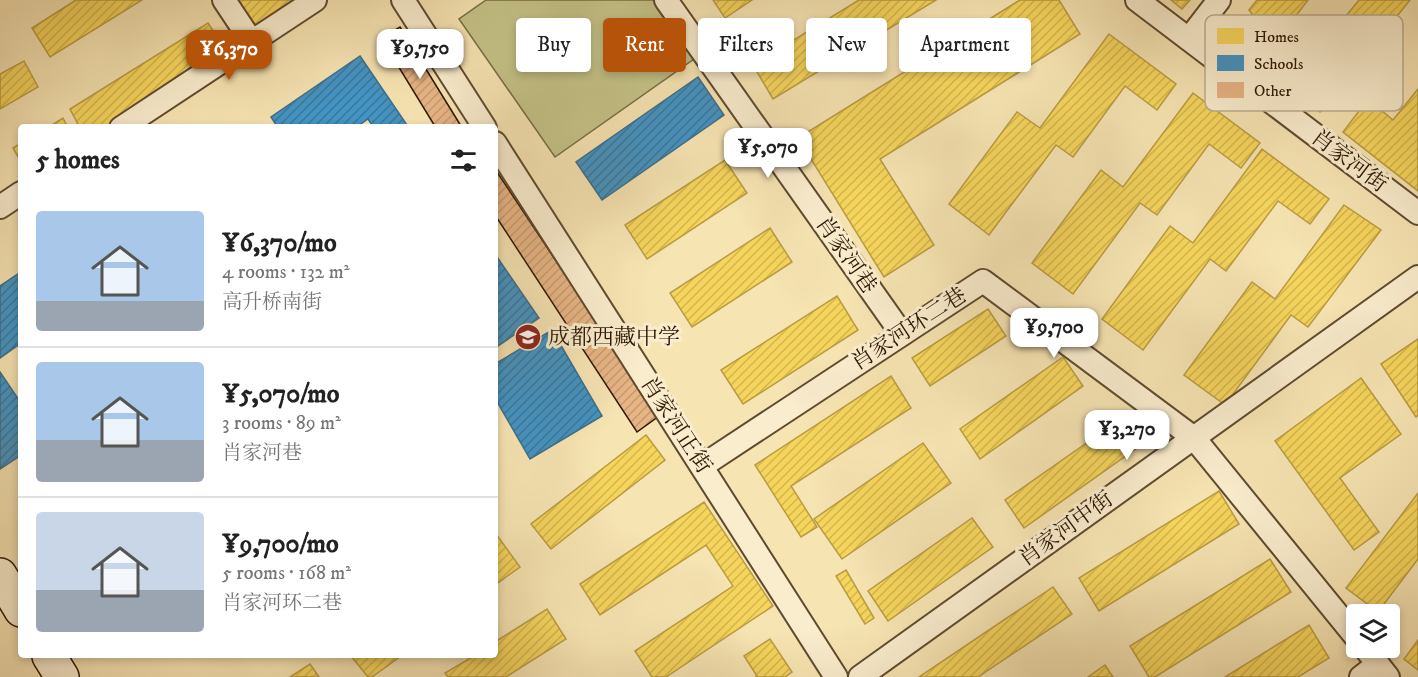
<!DOCTYPE html>
<meta charset="utf-8">
<style>
:root{--surface:#fff;--page:#f6f6f6;--text:#222;--muted:#767676;--line:#e0e0e0;--accent:#b45309}
body{margin:0;font-family:"IM FELL DW Pica","Noto Serif SC",serif;background:var(--page);color:var(--text);height:100vh;display:flex;flex-direction:column;font-size:22px;white-space:nowrap}
*{box-sizing:border-box;margin:0}
p{font-size:20px;color:var(--muted)}
.icon{flex:none;width:33px;height:33px;fill:none;stroke:currentColor;stroke-width:2;stroke-linecap:round;stroke-linejoin:round}
.map{position:relative;flex:1;overflow:hidden}
.panel{position:absolute;left:18px;top:124px;width:480px;height:534px;display:flex;flex-direction:column;background:var(--surface);border-radius:6px;box-shadow:0 3px 9px #0003}
.panel>*{flex:none}
.hud{position:absolute;left:516px;top:18px;width:570px;height:54px;display:flex;gap:12px}
.controls{position:absolute;left:1346px;top:604px;display:grid;gap:12px}
.controls a{display:grid;place-items:center;width:54px;height:54px;border-radius:6px;background:var(--surface);box-shadow:0 3px 9px #0003;font-size:30px}
.price{position:absolute;translate:-50% -51px;padding:0 14px;border-radius:12px;background:#fff;color:#222;font-size:20px;line-height:39px;filter:drop-shadow(0 2px 3px #0008)}
.price::after{content:'';position:absolute;left:50%;top:36px;width:18px;height:14px;margin-left:-9px;background:inherit;clip-path:polygon(0 0,100% 0,50% 100%)}
.price.active{background:var(--accent);color:#fff}
ul{padding:0;list-style:none}
li{display:flex;align-items:center;gap:18px;height:150px;padding:0 18px}
li+li{border-top:2px solid var(--line)}
li span{display:grid;place-items:center;flex:none;width:168px;height:120px;border-radius:6px;color:#555}
li>.icon{margin-inline-start:auto}
span .icon{width:72px;height:72px;fill:#fffc;stroke-width:1}
li b{font-size:26px}
h2{display:flex;justify-content:space-between;align-items:center;height:72px;padding:0 18px;font-size:26px}
.chip{padding:0 21px;border-radius:6px;background:var(--surface);box-shadow:0 3px 9px #0003;font-size:21px;line-height:54px}
.chip.active{background:var(--accent);color:#fff}
.map>svg:first-child{display:block}
</style>
<div class="map">
<svg width="1418" height="677" viewBox="0 0 1418 677">
<defs>
<pattern id="homes-hatch" width="6" height="6" patternUnits="userSpaceOnUse" patternTransform="scale(1.5)"><rect width="6" height="6" fill="#f6d55c"/><path d="M-1 1l2-2M0 6l6-6M5 7l2-2" fill="none" stroke="#d3b64e"/></pattern>
<pattern id="schools-hatch" width="6" height="6" patternUnits="userSpaceOnUse" patternTransform="scale(1.5)"><rect width="6" height="6" fill="#4393c3"/><path d="M-1 1l2-2M0 6l6-6M5 7l2-2" fill="none" stroke="#38779c"/></pattern>
<pattern id="building-hatch" width="6" height="6" patternUnits="userSpaceOnUse" patternTransform="scale(1.5)"><rect width="6" height="6" fill="#e7b484"/><path d="M-1 1l2-2M0 6l6-6M5 7l2-2" fill="none" stroke="#c69a70"/></pattern>
</defs>
<rect width="100%" height="100%" fill="#f7e4b3"/>
<filter id="stains"><feTurbulence type="fractalNoise" baseFrequency=".00333" numOctaves="4"/><feColorMatrix values="0 0 0 0 .2 0 0 0 0 .09 0 0 0 0 .02 0 0 0 .5 -.17"/></filter>
<radialGradient id="worn" r=".72"><stop offset=".6" stop-color="#630" stop-opacity="0"/><stop offset="1" stop-color="#630" stop-opacity=".3"/></radialGradient>
<path fill="#c4c287" stroke="#786c46" stroke-width="1.5" d="M486 0H653L694 59 555 157 459 19Z"/>
<g fill="url(#homes-hatch)" stroke="#b99c42" stroke-width="1.5">
<path d="M76 0H142L50 57 32 28Z"/>
<path d="M237 0H302L255 29Z"/>
<path d="M713 0H752L725 18Z"/>
<path d="M859 0H936L773 99 753 65Z"/>
<path d="M1020 0H1059L1080 34 880 159 934 245 884 277 798 138Z"/>
<path d="M1171 0H1190L1182 9Z"/>
<path d="M1257 0H1308L1285 30 1315 54 1359 0H1410L1320 112 1250 57 1268 35 1249 10Z"/>
<path d="M208 23 226 51 104 128H80L70 109Z"/>
<path d="M1109 34 1176 84 1157 110 1125 86 1073 157 1056 145 989 235 949 204 1017 112 1040 128Z"/>
<path d="M24 61 38 87 0 109V74Z"/>
<path d="M1418 89V191L1343 132 1368 99 1393 120Z"/>
<path d="M1193 93 1260 143 1241 168 1209 144 1157 215 1140 203 1073 294 1032 263 1101 170 1123 187Z"/>
<path d="M63 118 68 128H47Z"/>
<path d="M21 143V162L13 148Z"/>
<path d="M1262 149 1329 199 1310 224 1278 201 1226 271 1210 259 1143 350 1102 319 1170 226 1193 243Z"/>
<path d="M725 160 747 193 647 259 625 225Z"/>
<path d="M1344 205 1381 230 1308 327 1291 315 1225 405 1184 375 1252 282 1275 299Z"/>
<path d="M770 228 792 262 692 327 670 293Z"/>
<path d="M837 296 858 330 743 404 721 370Z"/>
<path d="M988 309 1006 336 930 386 912 358Z"/>
<path d="M1418 339V415L1416 417 1381 364Z"/>
<path d="M1063 357 1083 386 980 459 960 429Z"/>
<path d="M891 376 911 408 791 486 817 527 801 537 755 465Z"/>
<path d="M1361 378 1401 434 1340 478 1379 532 1354 550 1275 441Z"/>
<path d="M1125 416 1144 443 1024 528 1005 500Z"/>
<path d="M646 435 665 460 551 549 531 524Z"/>
<path d="M923 443 951 483 842 559 814 519Z"/>
<path d="M1219 491 1239 524 1099 611 1079 578Z"/>
<path d="M1418 493V559L1378 612 1346 588Z"/>
<path d="M704 502 773 606 666 677H652L635 651 733 586 706 545 600 615 580 584Z"/>
<path d="M972 518 993 547 888 621 868 591Z"/>
<path d="M496 534 520 567 495 585V535Z"/>
<path d="M1270 559 1291 592 1155 677H1149L1130 646Z"/>
<path d="M846 570 874 618 865 624 836 576Z"/>
<path d="M1053 587 1072 614 978 677H919Z"/>
<path d="M547 609 566 639 506 677H448L445 673 474 656H495V642Z"/>
<path d="M1309 625 1329 658 1298 677H1225Z"/>
<path d="M770 639 792 672 785 677H755L757 676 744 656Z"/>
<path d="M1418 640V670L1404 659Z"/>
<path d="M351 656H401L372 677H368Z"/>
<path d="M310 664 319 677H290Z"/>
<path d="M1105 665 1113 677H1088Z"/>
</g>
<g fill="url(#schools-hatch)" stroke="#3c6e8a" stroke-width="1.5">
<path d="M360 56 409 128H374L368 119 355 128H278L271 117Z"/>
<path d="M698 77 724 115 602 200 576 162Z"/>
<path d="M495 254 539 318 495 348Z"/>
<path d="M21 272V343L0 358V286Z"/>
<path d="M552 330 602 416 530 459 495 398V364Z"/>
<path d="M0 372 21 403V455L0 469Z"/>
</g>
<g fill="url(#building-hatch)" stroke="#2c1704" stroke-width="1.5">
<path d="M400 27 461 126 459 128H436L381 38Z"/>
<path d="M495 169 659 416 637 432 495 215Z"/>
</g>
<g fill="none" stroke-linecap="round" stroke-linejoin="round">
<defs>
<g id="street">
<path d="M224 0 252 42"/>
<path d="M403 0 485 128"/>
<path d="M666 0 902 334"/>
<path d="M1137 0 1418 213"/>
<path d="M1189 39 1219 0"/>
<path d="M121 128 315 0"/>
<path d="M495 143 836 677"/>
<path d="M0 207 21 193"/>
<path d="M702 466 983 281 1194 438 1356 637"/>
<path d="M1365 648 1388 677"/>
<path d="M860 677 1418 277"/>
<path d="M1361 677 1378 664"/>
</g>
<g id="secondary">
<path d="M0 575 21 610"/>
<path d="M49 656 62 677"/>
</g>
</defs>
<use href="#street" stroke="#5f4a30" stroke-width="26"/>
<use href="#secondary" stroke="#2c1704" stroke-width="36"/>
<use href="#street" stroke="#faedce" stroke-width="22"/>
<use href="#secondary" stroke="#faedce" stroke-width="33"/>
</g>
<defs>
<symbol id="school-disc" viewBox="-11 -11 22 22"><circle r="9.5" fill="#8f2418" stroke="#faedce"/><path d="M0-5L7-2L0 1L-7-2ZM-4 1L0 2.5L4 1V4Q0 6-4 4Z" fill="#fff"/></symbol>
</defs>
<g fill-rule="evenodd">
<use href="#school-disc" x="513" y="322" width="30" height="30"/>
</g>
<g text-anchor="middle" dominant-baseline="central" stroke-width="6" stroke-linejoin="round" paint-order="stroke">
<g font-size="22" fill="#2c1704" stroke="#faedce">
<text transform="translate(1349 161) rotate(37)">肖家河街</text>
<text transform="translate(846 255) rotate(55)">肖家河巷</text>
<text transform="translate(909 329) rotate(-33)">肖家河环二巷</text>
<text transform="translate(676 425) rotate(57)">肖家河正街</text>
<text transform="translate(1066 529) rotate(-36)">肖家河中街</text>
</g>
<g font-size="22" fill="#2c1704" stroke="#faedce" text-anchor="start">
<text x="548" y="337">成都西藏中学</text>
</g>
</g>
<rect x="1205" y="15" width="198" height="96" rx="9" fill="#faedce" stroke="#bcad91" stroke-width="1.5"/>
<rect x="1217" y="28" width="27" height="16" fill="#f6d55c"/>
<rect x="1217" y="55" width="27" height="16" fill="#4393c3"/>
<rect x="1217" y="82" width="27" height="16" fill="#e7b484"/>
<g font-size="16" fill="#2c1704">
<text x="1254" y="42">Homes</text>
<text x="1254" y="69">Schools</text>
<text x="1254" y="96">Other</text>
</g>
<rect width="100%" height="100%" filter="url(#stains)"/>
<rect width="100%" height="100%" fill="url(#worn)"/>
</svg>
<div class="controls">
<a><svg class="icon" aria-label="layers" viewBox="0 0 24 24"><path d="M12 4l9 5-9 5-9-5zM3 14l9 5 9-5"/></svg></a>
</div>
<b class="price" style="left:420px;top:80px">¥9,750</b>
<b class="price active" style="left:229px;top:81px">¥6,370</b>
<b class="price" style="left:768px;top:179px">¥5,070</b>
<b class="price" style="left:1054px;top:359px">¥9,700</b>
<b class="price" style="left:1127px;top:461px">¥3,270</b>
<div class="hud">
<a class="chip">Buy</a>
<a class="chip active">Rent</a>
<a class="chip">Filters</a>
<a class="chip">New</a>
<a class="chip">Apartment</a>
</div>
<section class="panel">
<h2>5 homes<svg class="icon" aria-label="filters" viewBox="0 0 24 24"><path d="M4 7h16M4 17h16"/><circle cx="9" cy="7" r="2"/><circle cx="15" cy="17" r="2"/></svg></h2>
<ul>
<li><span style="background:linear-gradient(#a9c7e8 75%,#9aa5b1 0)"><svg class="icon" aria-label="home" viewBox="0 0 24 24"><path d="M3 11l9-7 9 7M6 9v11h12V9"/></svg></span><div><b>¥6,370/mo</b><p>4 rooms · 132 m²</p><p>高升桥南街</p></div></li>
<li><span style="background:linear-gradient(#a9c7e8 65%,#9aa5b1 0)"><svg class="icon" aria-label="home" viewBox="0 0 24 24"><path d="M3 11l9-7 9 7M6 9v11h12V9"/></svg></span><div><b>¥5,070/mo</b><p>3 rooms · 89 m²</p><p>肖家河巷</p></div></li>
<li><span style="background:linear-gradient(#c9d6e8 65%,#9aa5b1 0)"><svg class="icon" aria-label="home" viewBox="0 0 24 24"><path d="M3 11l9-7 9 7M6 9v11h12V9"/></svg></span><div><b>¥9,700/mo</b><p>5 rooms · 168 m²</p><p>肖家河环二巷</p></div></li>
</ul>
</section>
</div>
